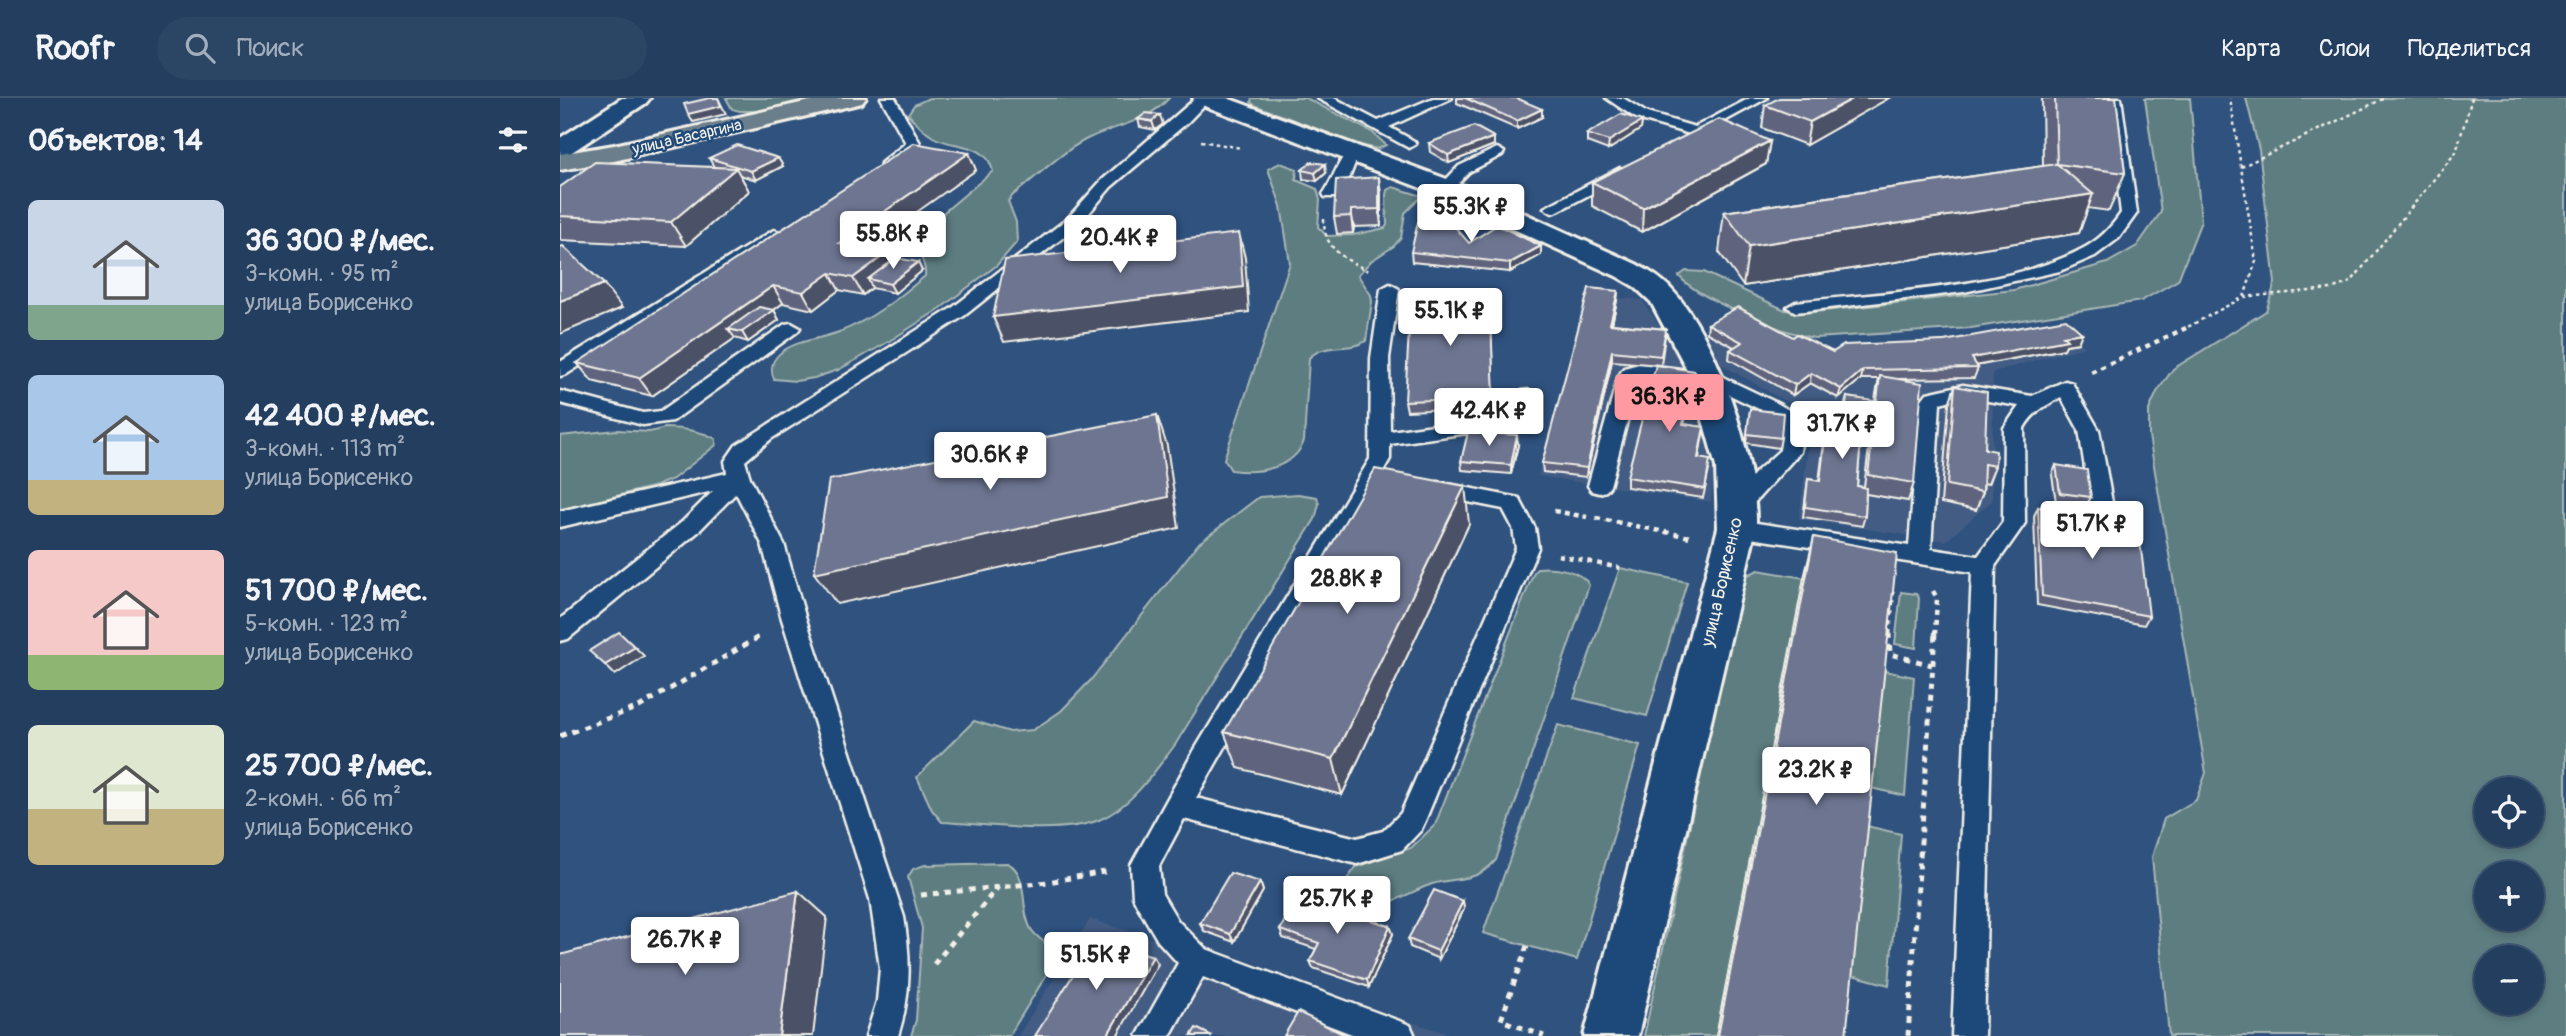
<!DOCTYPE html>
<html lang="ru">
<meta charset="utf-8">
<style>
:root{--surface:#233e5f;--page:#2b4565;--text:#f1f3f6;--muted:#a3aebd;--line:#405774;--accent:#ff9aa2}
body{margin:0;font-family:Pangolin,sans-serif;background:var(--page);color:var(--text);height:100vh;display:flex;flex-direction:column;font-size:26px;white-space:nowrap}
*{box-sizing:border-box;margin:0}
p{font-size:23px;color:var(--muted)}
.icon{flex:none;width:38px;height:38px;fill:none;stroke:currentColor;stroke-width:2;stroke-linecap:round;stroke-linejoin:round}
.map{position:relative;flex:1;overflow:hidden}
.sheet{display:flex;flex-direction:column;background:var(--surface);width:560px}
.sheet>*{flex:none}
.controls{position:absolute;left:1914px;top:679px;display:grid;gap:14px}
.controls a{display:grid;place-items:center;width:70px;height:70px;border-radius:50%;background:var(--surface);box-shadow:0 4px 10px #0003,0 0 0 2px var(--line);font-size:35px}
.price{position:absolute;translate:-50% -60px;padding:0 16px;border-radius:7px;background:#fff;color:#222;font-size:23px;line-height:46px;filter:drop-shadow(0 2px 4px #0008)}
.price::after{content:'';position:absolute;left:50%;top:42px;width:21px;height:16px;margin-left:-10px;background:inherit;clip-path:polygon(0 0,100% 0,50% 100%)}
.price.on{background:var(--accent);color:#111}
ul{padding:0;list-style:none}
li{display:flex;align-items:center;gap:21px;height:175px;padding:0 28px}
li span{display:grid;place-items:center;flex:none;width:196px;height:140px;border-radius:10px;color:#555}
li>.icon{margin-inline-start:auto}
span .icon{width:84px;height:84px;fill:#fffc;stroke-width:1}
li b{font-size:30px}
h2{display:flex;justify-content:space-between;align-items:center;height:84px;padding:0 28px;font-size:30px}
header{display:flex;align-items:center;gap:42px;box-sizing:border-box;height:98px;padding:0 35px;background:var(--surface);border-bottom:2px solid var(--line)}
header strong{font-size:33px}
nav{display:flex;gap:38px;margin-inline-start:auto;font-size:24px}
.search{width:490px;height:63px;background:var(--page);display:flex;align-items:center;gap:18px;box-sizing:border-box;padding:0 24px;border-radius:38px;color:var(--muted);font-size:26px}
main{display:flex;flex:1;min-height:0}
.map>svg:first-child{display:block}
</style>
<header>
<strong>Roofr</strong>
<div class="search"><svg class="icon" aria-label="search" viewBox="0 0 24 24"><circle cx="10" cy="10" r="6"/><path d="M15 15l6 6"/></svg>Поиск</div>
<nav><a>Карта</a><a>Слои</a><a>Поделиться</a></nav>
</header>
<main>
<section class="sheet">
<h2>Объектов: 14<svg class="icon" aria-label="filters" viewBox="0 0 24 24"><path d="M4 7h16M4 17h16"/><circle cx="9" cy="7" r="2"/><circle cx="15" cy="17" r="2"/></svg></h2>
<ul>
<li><span style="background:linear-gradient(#c9d6e8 75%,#7fa58c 0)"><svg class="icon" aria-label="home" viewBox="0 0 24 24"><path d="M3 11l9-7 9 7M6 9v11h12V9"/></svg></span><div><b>36 300 ₽/мес.</b><p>3-комн. · 95 m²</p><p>улица Борисенко</p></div></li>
<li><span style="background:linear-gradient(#a9c7e8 75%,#c2b280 0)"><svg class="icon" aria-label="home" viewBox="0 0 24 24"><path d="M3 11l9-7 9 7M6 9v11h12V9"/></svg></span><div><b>42 400 ₽/мес.</b><p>3-комн. · 113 m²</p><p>улица Борисенко</p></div></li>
<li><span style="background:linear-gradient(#f6c9c9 75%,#8fb573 0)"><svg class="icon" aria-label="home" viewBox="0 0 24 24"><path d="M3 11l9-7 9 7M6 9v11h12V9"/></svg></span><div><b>51 700 ₽/мес.</b><p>5-комн. · 123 m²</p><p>улица Борисенко</p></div></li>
<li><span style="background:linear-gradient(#dfe7d0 60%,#c2b280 0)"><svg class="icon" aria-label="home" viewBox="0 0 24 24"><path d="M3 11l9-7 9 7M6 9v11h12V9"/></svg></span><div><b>25 700 ₽/мес.</b><p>2-комн. · 66 m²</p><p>улица Борисенко</p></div></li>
</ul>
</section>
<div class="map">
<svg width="2006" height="938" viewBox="0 0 2006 938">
<rect width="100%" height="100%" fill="#2f527f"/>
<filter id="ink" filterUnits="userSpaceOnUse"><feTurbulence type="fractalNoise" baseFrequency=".0143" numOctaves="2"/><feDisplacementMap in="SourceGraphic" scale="14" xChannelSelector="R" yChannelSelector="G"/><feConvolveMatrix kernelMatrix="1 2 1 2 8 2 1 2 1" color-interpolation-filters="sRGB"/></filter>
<g filter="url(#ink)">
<g fill="#425c84">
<path d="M1025 197 1082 202 1135 281 1154 367 1151 404 978 378Z"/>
<path d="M1176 216 1235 244 1280 255 1503 228 1524 249 1433 274 1432 403 1386 443 1239 421 1252 318 1155 263 1144 234Z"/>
<path d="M530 821 895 938H458Z"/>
</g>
<g fill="#5d7d81" stroke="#a8b7b4" stroke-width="2" fill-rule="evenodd">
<path d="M166 0H259L205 13H180L172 11Z"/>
<path d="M369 0H609C587 25 555 27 527 41 501 54 477 79 453 97L448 103 456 124 457 144 437 167 381 210 328 244 278 272 254 280 236 283 214 281C209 270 213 260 223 253 238 242 261 241 279 234 311 222 339 200 365 178 367 158 350 157 364 131L433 73C426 43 394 51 373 39 363 33 355 24 348 16L354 7Z"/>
<path d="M692 0H746L812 34 826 47 818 51 800 47 694 7 691 4Z"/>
<path d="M1585 0H1630L1641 123 1618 182 1581 203 1411 230 1255 240C1225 236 1138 201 1119 178L1126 173 1144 174 1225 212 1245 215 1454 192 1547 165 1577 148 1601 114Z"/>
<path d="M1686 0H2006V938H1609L1592 759 1604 721 1636 702 1646 675 1589 338V312L1597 294 1613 271 1706 213 1715 185 1699 52ZM1927 691H1972V737H1927ZM1927 775H1972V821H1927ZM1927 859H1972V905H1927Z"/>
<path d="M720 65 737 71 736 82 757 91 760 102 758 129 767 138 793 137 825 130 827 127 826 97 827 92 833 89 862 98 845 115 841 140 834 148 811 163 798 177 811 197 812 204 806 243C789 254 764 244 749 260L744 343C734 371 697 376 671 372L664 361 730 165 721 108 708 71Z"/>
<path d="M105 330C121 330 142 333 156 341V347L113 381 96 388 0 412V338L57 332 90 334Z"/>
<path d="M738 396 757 399 759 406 755 421 615 647C595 673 571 709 539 722 498 738 427 726 382 724L372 712 357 679 414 623 450 634 473 632 501 613 530 583 639 445 699 399Z"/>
<path d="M978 470C993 468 1021 472 1029 487L936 762C915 786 898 778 872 786 840 797 812 825 785 784L796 769 851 750 875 727 974 474Z"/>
<path d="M1060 470 1127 484 1087 618 1014 600Z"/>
<path d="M1198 472 1244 480 1156 938H1084L1184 479Z"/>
<path d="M1341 494 1356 496 1359 500 1356 550 1335 546Z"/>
<path d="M1315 571 1354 579 1345 698 1302 688Z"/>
<path d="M998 627 1080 647 1017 862 923 835Z"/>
<path d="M1298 726 1341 736 1329 887 1281 874Z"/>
<path d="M447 765C470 775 459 811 471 831 480 846 498 845 493 866L449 938H351L356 922 362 830 348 779 353 771 365 767Z"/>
</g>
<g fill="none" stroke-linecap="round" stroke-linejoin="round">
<defs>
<g id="lane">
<path d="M321 0H335L360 45 357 53 329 70 321 65 346 45Z"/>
<path d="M636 0H651L628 24 551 89 520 126 404 218 211 341 185 363 190 380 224 446 245 518 344 819C351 861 351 897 338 938H306L317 903 320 870 310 801 221 518 202 446 176 395 138 434 8 541 0 543V521L122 424 153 393 0 429V413L167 375 165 363 176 347 392 210 508 120 541 83Z"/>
<path d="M757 0H774L818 23 873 0H892L829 29 854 43 856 46 849 50Z"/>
<path d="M1046 0H1063L1087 15 1135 29 1190 0H1207L1137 38 1077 21Z"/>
<path d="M1547 0H1561L1577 115 1559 140 1535 158 1500 173 1404 194 1236 214 1227 209 1236 204C1319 195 1449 190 1522 151 1538 143 1551 130 1561 115Z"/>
<path d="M937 50 944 54 942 57 909 74 891 93H881L878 90 881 87 899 68Z"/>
<path d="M792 51 799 55 786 88 777 99H765L763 96C772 85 781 54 792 51Z"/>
<path d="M1060 70 1065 72 1068 75 1065 78 998 113 992 115 984 110Z"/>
<path d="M919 98 925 100 927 103 925 106 889 128H877L875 125Z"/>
<path d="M214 132 220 134 222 137 220 140 7 276 0 278V264Z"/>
<path d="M830 186 839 191 829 260 830 333 932 319C948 312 952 288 972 293L975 297 954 325 943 330 830 346V361L636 700 797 740 823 733 841 715 956 450 953 430 943 411 878 398 870 396 867 391 870 386 878 384 959 400 975 430 978 450 865 723 861 732 842 752 797 766 624 721 599 768 602 796 618 823 646 851 850 927 855 938H797L643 879 610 938H577L618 865 598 843 578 809 573 799 571 767 631 658 810 361 811 260 821 191Z"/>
<path d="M231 225 240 230 237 234 113 323 83 327 0 305V293L83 315 101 313 225 226Z"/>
<path d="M1079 266 1154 275 1215 304 1237 317 1243 328 1240 354 1186 414 1178 417 1170 414 1167 409 1170 404 1198 372 1220 352 1222 326 1201 312 1143 284 1079 278 1050 388 1046 393 1039 395 1032 393 1028 388 1058 279 1064 270Z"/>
<path d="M1505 283 1512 285 1539 332 1555 421 1552 426 1544 429 1536 426 1533 421 1519 332 1501 299C1485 308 1473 314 1464 330L1465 425 1435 468 1424 938H1392L1412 474 1177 438 1169 436 1166 430 1169 424 1177 422 1349 448 1360 304 1367 295 1403 287 1472 298ZM1403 299 1459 308 1444 330 1443 424 1418 458 1371 451 1380 305Z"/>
</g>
<path id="street" d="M633 0H667L895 84 1076 166C1089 173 1101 180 1111 191 1158 239 1198 364 1196 430L1078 938H1024L1158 430 1156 369 1131 279 1091 204 1075 189 1056 178 877 96 637 5Z"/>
<path id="secondary" d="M62 0H90L86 5 9 56 0 59V40Z"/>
<path id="primary" d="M263 0H306L302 5 294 7 54 63 0 72V56L54 47Z"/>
</defs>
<use href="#lane" stroke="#f4f1e8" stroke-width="5"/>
<use href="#street" stroke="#f4f1e8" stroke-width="6"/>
<use href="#secondary" stroke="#f4f1e8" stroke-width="6"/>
<use href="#primary" stroke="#f4f1e8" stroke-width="6"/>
<g stroke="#f4f1e8" stroke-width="2.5" stroke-dasharray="3.5 3.5" stroke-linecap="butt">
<path d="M641 43 681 50"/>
<path d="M1681 69 1825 0"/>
<path d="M764 121C763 151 784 160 808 173"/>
<path d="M1684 199 1771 191 1791 184 1896 54 1912 0"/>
<path d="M1622 232 1684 199 1696 163 1670 0"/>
</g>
<g stroke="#f4f1e8" stroke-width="4.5" stroke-dasharray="5 5" stroke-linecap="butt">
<path d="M1531 274 1626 230"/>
<path d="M994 413 1027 419"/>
<path d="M1036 420 1130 439"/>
<path d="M998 457 1060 470"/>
<path d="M1373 493 1377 500 1375 537"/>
<path d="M1329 537 1333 494"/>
</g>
<g stroke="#f4f1e8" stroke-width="5" stroke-dasharray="6 6" stroke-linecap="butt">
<path d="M1329 535 1330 556 1372 567"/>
<path d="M0 638 79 609 202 537"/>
<path d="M361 797 488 784 550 773"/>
<path d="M967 848 941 922 984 938"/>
<path d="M374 866 438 789"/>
<path d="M1348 938 1375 535"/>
</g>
<use href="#lane" fill="#1f4a7a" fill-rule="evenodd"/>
<use href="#street" fill="#1f4a7a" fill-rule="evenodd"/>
<use href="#secondary" fill="#1f4a7a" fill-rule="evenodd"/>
<use href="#primary" fill="#6b7e8b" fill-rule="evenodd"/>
</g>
<g fill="#5e647d" stroke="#f4f1e8" stroke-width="2">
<path d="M897 0H956L982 19 957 31 897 5Z"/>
<path d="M1329 0 1246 47 1202 30 1205 7Z"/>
<path d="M1482 0H1556L1565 75 1549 113 1528 110 1519 135 1183 188 1159 154 1164 114 1483 68Z"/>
<path d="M578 21 603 26 595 32 580 29Z"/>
<path d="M1082 23 1081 31 1048 52 1027 44V36Z"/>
<path d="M1210 43 1206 66 1082 134 1032 108V84Z"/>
<path d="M869 45 934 47 889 65 870 54Z"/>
<path d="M149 60H218L223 68 196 82 180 77 189 93 126 148 0 142V89L154 69Z"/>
<path d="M416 72 305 150 331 163 362 173 335 195 312 190 303 197 279 192 253 212 223 205 214 212 219 222 188 244 175 240 92 298 32 283 17 265Z"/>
<path d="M742 72 766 75 757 83 743 81Z"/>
<path d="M821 96V128L794 129 793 135 777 136 774 119Z"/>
<path d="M909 145 981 148V157L950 174 852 164 851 154Z"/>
<path d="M1058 193 1057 202 1052 226 1106 231 1101 267 1052 263 1026 379 983 374 982 365Z"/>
<path d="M930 194 934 309 847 313 845 303Z"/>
<path d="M1148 226 1233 239 1273 254 1384 243 1522 235 1518 245 1506 247 1504 251 1416 268 1418 270 1414 280 1338 281 1354 385 1348 403 1306 396 1305 418 1302 428 1243 419 1248 381 1259 383 1269 307 1284 309 1287 299 1312 320 1310 330 1302 328 1297 388 1304 389 1316 296 1319 281H1301L1278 300 1250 285 1233 297 1169 261 1170 252 1174 249 1147 235Z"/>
<path d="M1134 282 1124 326 1144 329 1139 360 1149 372 1143 400 1067 389V379Z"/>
<path d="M1395 288 1425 351 1435 368 1428 386 1424 385 1423 394 1416 412 1381 405 1389 306Z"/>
<path d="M1190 311 1221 340 1219 350 1186 345Z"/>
<path d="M958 347 951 376 902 372 901 363Z"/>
<path d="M1496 367 1531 399 1526 408 1496 404 1492 377Z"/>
<path d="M1478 409 1589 518 1584 527 1477 507 1474 418Z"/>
<path d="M909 426 782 697 678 670 664 634Z"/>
<path d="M1254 439 1286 938H1156L1244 480Z"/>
<path d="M700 784 703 793 674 844 644 833 640 825Z"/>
<path d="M903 803 904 811 879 861 850 849 848 841Z"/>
<path d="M830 828 833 836 809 889 753 870 750 863 756 851 723 840 720 832Z"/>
</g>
<g fill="#4c5166" stroke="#f4f1e8" stroke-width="2">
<path d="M158 0 166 16 133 24 128 16Z"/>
<path d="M1294 0H1329L1246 47 1250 24Z"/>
<path d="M982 11V19L957 31V23Z"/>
<path d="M600 17 603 26 595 32 592 23Z"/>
<path d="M1082 23 1081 31 1048 52 1049 43Z"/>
<path d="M934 39V47L889 65 888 57Z"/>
<path d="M1210 43 1206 66 1082 134 1083 110Z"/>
<path d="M409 55 416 72 288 163 279 145Z"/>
<path d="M218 60 223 68 196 82 191 73Z"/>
<path d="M765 66 766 75 757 83 755 75Z"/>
<path d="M176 70 189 93 126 148 111 124Z"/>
<path d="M819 79 821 96V128L819 111Z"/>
<path d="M1533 96 1519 135 1183 188 1189 148Z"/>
<path d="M791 112 794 129 793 135 791 118Z"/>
<path d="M679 135 685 160 689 214 444 244 433 219Z"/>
<path d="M981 148V157L950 174V165Z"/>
<path d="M327 155 336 172 308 181 312 190 303 197 293 180Z"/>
<path d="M358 164 362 173 335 195 330 186Z"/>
<path d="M270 175 279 192 253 212 243 194Z"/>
<path d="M44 186 62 210 0 236V203Z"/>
<path d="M213 188 223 205 207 217 214 212 219 222 188 244 182 234 168 231 175 240 92 298 79 280Z"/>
<path d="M1058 193 1057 202 1050 235V226Z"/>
<path d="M1522 235 1518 245 1506 247 1504 251 1409 269 1412 260 1503 238Z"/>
<path d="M1052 253V263L1026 379 1027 370Z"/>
<path d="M1303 272 1301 281 1278 300 1281 291Z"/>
<path d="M1135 273 1134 282 1122 336 1123 326Z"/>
<path d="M1251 275 1250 285 1233 297 1235 287Z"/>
<path d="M597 317 607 348 619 430 277 506 254 475Z"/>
<path d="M957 337 958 347 951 376V367Z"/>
<path d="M905 388 909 426 782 697 773 661Z"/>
<path d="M75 549 84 558 55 577 45 567Z"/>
<path d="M700 784 703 793 674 844 670 836Z"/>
<path d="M238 793 267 819 253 938H219Z"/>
<path d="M903 803 904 811 879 861 878 853Z"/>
<path d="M830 828 833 836 809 889 807 882Z"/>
<path d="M593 858 598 866 557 938H547Z"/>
</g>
<g fill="#6d7491" stroke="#f4f1e8" stroke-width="2">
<path d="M150 0H158L161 8 128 16 124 6Z"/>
<path d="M905 0H956L982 11 957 23Z"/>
<path d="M1219 0H1294L1250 24 1205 7Z"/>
<path d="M1495 0H1556L1565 75 1497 66 1533 96 1189 148 1164 114 1497 66Z"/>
<path d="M586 15 600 17 592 23 578 21Z"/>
<path d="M1061 16 1082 23 1049 43 1027 36Z"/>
<path d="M1159 21 1210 43 1083 110 1032 84Z"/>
<path d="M914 28 934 39 888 57 869 45Z"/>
<path d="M354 45 409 55 279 145 327 155 293 180 270 175 243 194 213 188 79 280 17 265Z"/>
<path d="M177 47 218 60 191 73 149 60Z"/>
<path d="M35 64 176 70 111 124 0 118V89Z"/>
<path d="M751 64 765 66 755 75 742 72Z"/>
<path d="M819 79V111L791 112V118L774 119 776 82Z"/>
<path d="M858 124 895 129 909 145 937 127 981 148 950 165 851 154Z"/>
<path d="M679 135 683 189 433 219 445 162Z"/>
<path d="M3 148 44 186 0 203V149Z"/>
<path d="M336 160 358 164 330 186 308 181Z"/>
<path d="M1029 190 1058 193 1050 226 1106 231 1101 258 1052 253 1027 370 982 365Z"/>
<path d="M930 194 934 300 845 303 851 197Z"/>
<path d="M199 209 214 212 182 234 168 231Z"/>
<path d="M1178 209 1233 239 1237 236 1273 254 1284 247 1384 243 1506 221 1522 235 1503 238 1507 242 1412 260 1418 270 1303 272 1281 291 1251 275 1235 287 1170 252 1182 244 1148 226Z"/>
<path d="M1096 267 1135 273 1123 326 1144 329 1138 360 1150 362 1145 391 1067 379Z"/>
<path d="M1320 278 1362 285 1354 385 1308 377Z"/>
<path d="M1395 288 1427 294 1425 351 1436 353 1435 368 1424 366 1423 394 1387 387Z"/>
<path d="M1287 299 1314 303 1312 320 1303 319 1297 388 1306 390 1305 418 1245 409 1248 381 1260 383 1269 307 1286 309Z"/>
<path d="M1190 311 1223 315 1221 340 1187 336Z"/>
<path d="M597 317 608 399 254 475 269 382Z"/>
<path d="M908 334 957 337 951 367 901 363Z"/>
<path d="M1496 367 1527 372 1531 399 1500 395Z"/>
<path d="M815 371 905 388 773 661 664 634Z"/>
<path d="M1478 409 1578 426 1589 518 1482 498Z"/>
<path d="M1254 439 1337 455 1286 938H1158Z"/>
<path d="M59 534 75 549 45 567 29 553Z"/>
<path d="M670 775 700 784 670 836 640 825Z"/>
<path d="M874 792 903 803 878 853 848 841Z"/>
<path d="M238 793 219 938H0V857Z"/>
<path d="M737 798 830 828 807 882 750 863 759 845 720 832Z"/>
<path d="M536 840 593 858 547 938H475Z"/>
<path d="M738 914 787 938H724Z"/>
<path d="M636 930 652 938H631Z"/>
</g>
</g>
<g text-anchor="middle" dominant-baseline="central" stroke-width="5" stroke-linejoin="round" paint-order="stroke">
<g font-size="16" fill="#f4f1e8" stroke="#1f4a7a">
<text transform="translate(127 39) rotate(-13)">улица Басаргина</text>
</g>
<g font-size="18" fill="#f4f1e8" stroke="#1f4a7a">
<text transform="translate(1162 484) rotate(-77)">улица Борисенко</text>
</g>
</g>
</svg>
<div class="controls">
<a><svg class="icon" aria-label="locate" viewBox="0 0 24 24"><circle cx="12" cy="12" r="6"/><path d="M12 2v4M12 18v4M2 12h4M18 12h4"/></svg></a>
<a>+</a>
<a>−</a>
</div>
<b class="price" style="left:911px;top:146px">55.3K ₽</b>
<b class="price" style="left:333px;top:173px">55.8K ₽</b>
<b class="price" style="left:560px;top:177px">20.4K ₽</b>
<b class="price" style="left:890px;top:250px">55.1K ₽</b>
<b class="price on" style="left:1109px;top:336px">36.3K ₽</b>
<b class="price" style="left:929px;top:350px">42.4K ₽</b>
<b class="price" style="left:1282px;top:363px">31.7K ₽</b>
<b class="price" style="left:430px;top:394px">30.6K ₽</b>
<b class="price" style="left:1532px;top:463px">51.7K ₽</b>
<b class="price" style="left:787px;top:518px">28.8K ₽</b>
<b class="price" style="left:1256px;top:709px">23.2K ₽</b>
<b class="price" style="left:777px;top:838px">25.7K ₽</b>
<b class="price" style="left:125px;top:879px">26.7K ₽</b>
<b class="price" style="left:536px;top:894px">51.5K ₽</b>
</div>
</main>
